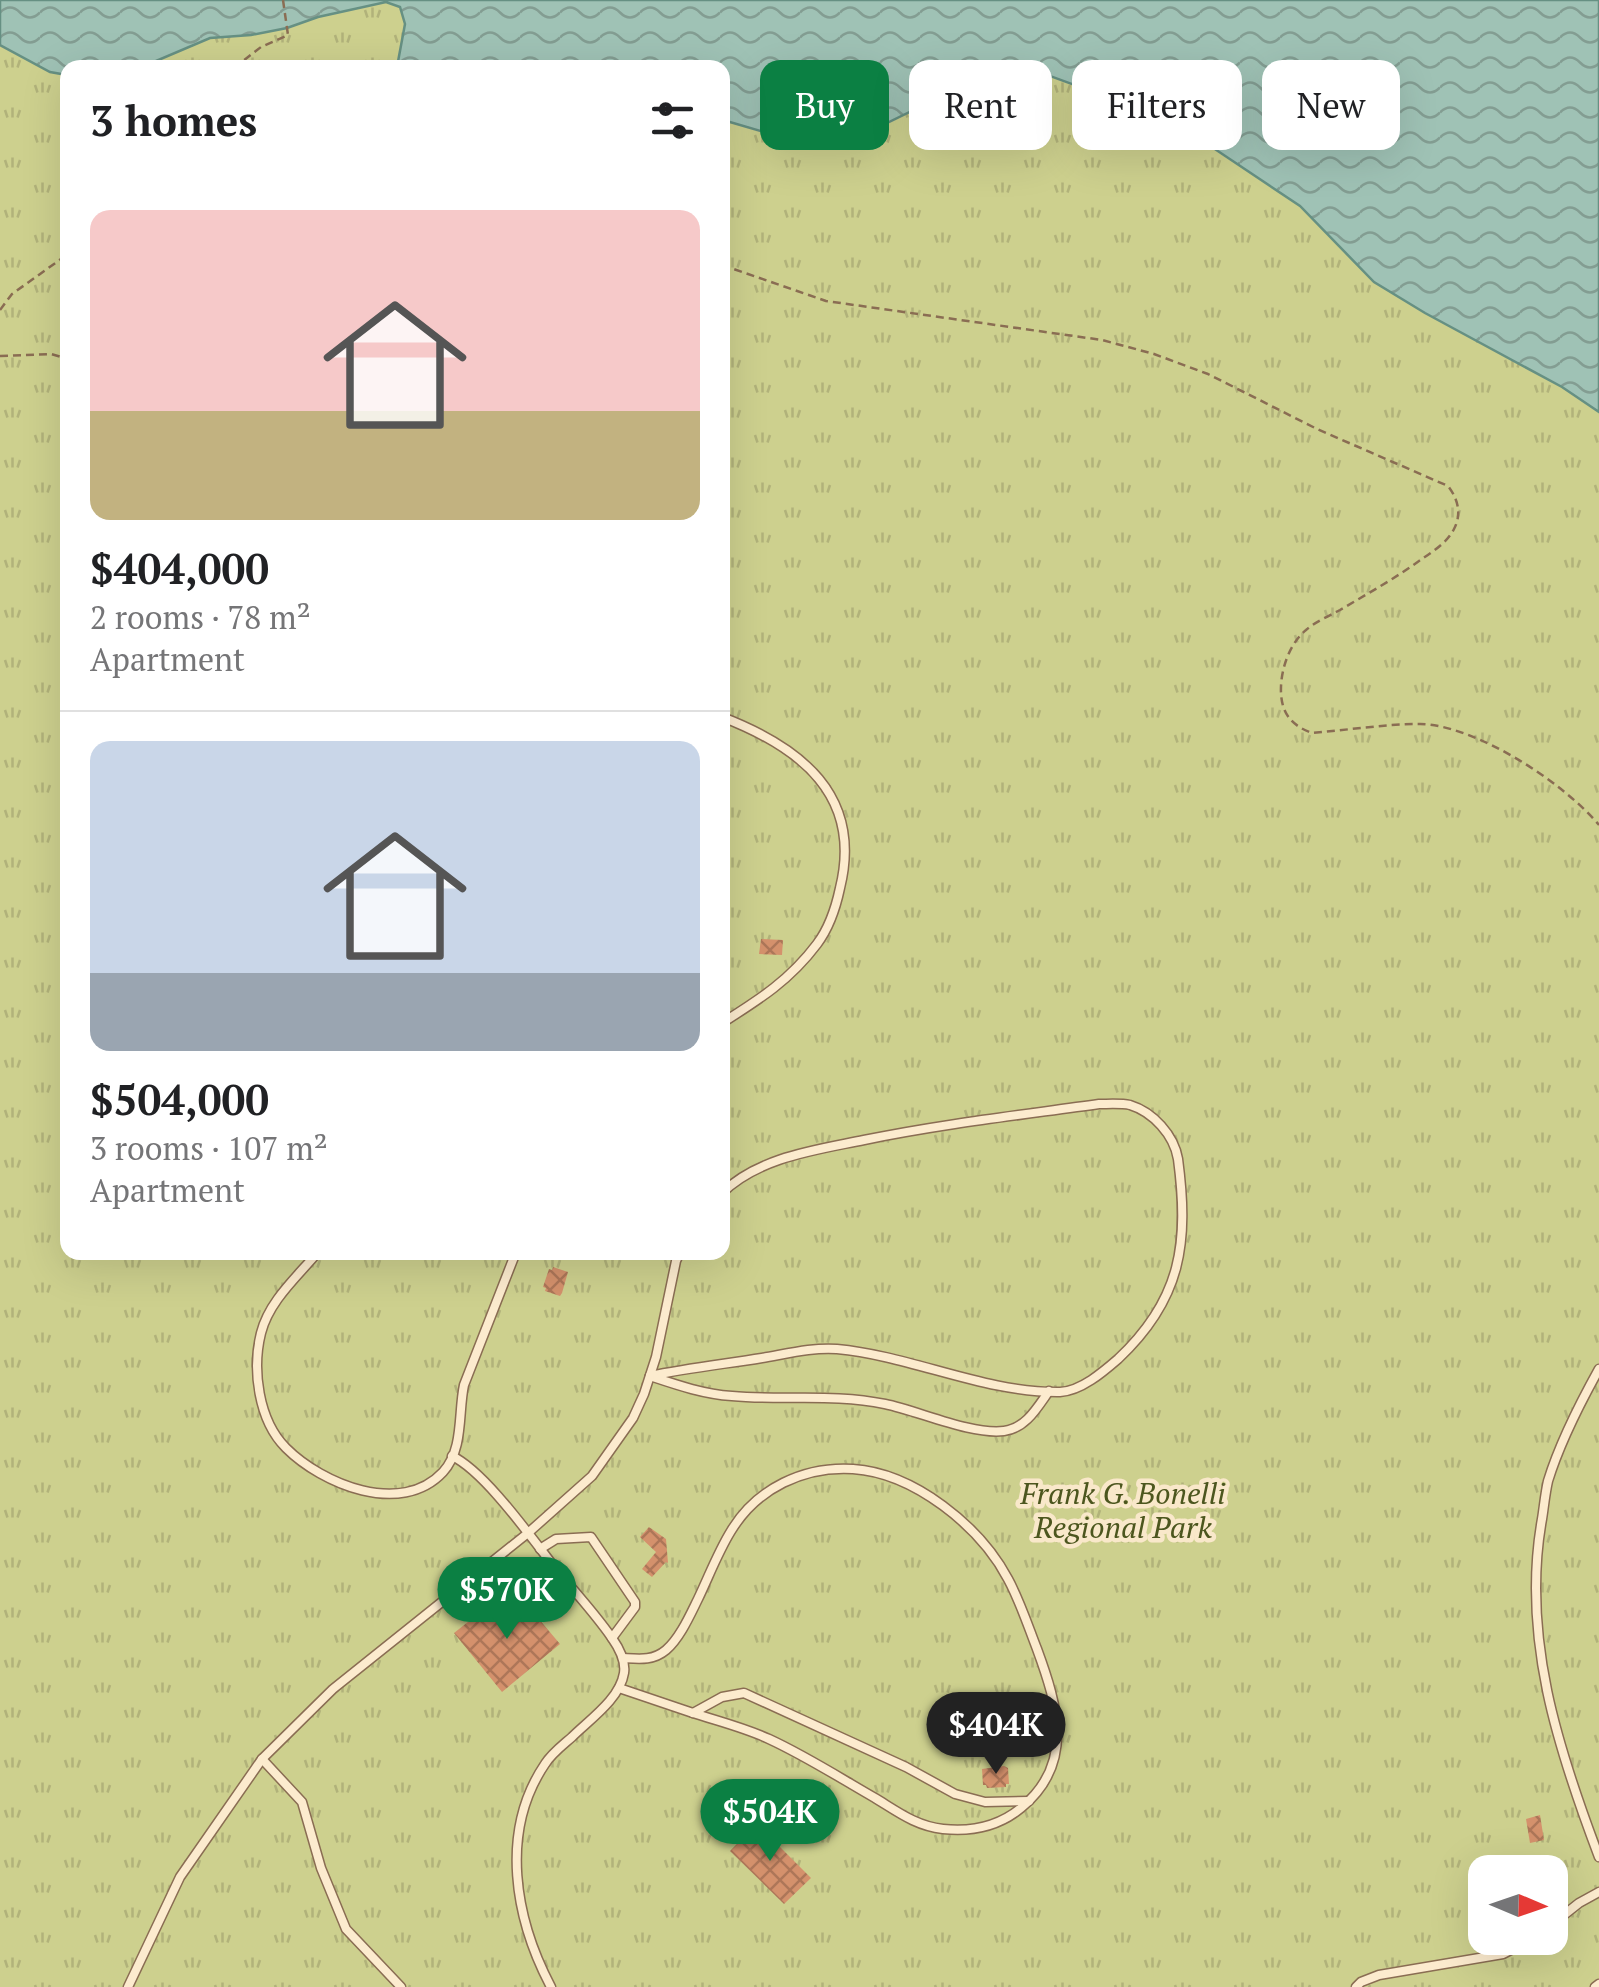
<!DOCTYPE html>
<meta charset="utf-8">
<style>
:root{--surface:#fff;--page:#f2f2f2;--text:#202124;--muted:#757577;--line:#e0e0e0;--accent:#0b8043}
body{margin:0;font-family:"PT Serif",serif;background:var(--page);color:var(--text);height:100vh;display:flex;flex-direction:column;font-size:38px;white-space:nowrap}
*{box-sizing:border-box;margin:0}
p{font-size:32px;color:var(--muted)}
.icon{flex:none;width:55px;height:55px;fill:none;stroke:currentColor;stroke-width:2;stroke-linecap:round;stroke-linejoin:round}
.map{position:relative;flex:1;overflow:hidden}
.panel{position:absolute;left:60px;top:60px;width:670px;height:1200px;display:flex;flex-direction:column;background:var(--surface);border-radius:20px;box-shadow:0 10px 40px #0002}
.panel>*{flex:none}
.top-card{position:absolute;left:760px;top:60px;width:688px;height:90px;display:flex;gap:20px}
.needle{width:65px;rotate:92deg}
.controls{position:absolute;left:1468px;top:1855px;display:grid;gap:20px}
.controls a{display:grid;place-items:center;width:100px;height:100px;border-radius:20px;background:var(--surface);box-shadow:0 10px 40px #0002;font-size:50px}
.price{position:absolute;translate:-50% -85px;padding:0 22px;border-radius:35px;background:var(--accent);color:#fff;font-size:32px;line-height:65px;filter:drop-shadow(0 2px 5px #0008)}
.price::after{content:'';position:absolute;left:50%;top:60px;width:30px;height:22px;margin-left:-15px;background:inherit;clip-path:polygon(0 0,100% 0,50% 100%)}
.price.current{background:#222;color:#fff}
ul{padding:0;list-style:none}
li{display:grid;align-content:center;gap:20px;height:530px;padding:0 30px}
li+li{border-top:2px solid var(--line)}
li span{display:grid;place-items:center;height:310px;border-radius:20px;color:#555}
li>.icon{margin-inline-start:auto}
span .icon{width:180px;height:180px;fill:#fffc;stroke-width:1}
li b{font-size:42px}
h2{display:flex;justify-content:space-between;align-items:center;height:120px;padding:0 30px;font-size:42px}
.chip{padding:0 35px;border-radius:20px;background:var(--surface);box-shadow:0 10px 40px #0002;font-size:35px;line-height:90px}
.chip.current{background:var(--accent);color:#fff}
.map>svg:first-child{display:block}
</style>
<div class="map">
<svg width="1599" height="1987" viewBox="0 0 1599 1987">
<defs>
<pattern id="park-tufts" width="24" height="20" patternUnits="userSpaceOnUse" patternTransform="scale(2.5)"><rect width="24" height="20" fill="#cdd08e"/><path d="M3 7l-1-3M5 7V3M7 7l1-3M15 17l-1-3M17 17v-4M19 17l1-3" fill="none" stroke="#b1b27a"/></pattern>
<pattern id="water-waves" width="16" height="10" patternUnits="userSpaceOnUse" patternTransform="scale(2.5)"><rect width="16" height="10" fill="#9fc2b5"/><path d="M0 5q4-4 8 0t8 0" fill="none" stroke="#839d92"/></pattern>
<pattern id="building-cross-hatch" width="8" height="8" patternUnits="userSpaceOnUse" patternTransform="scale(2.5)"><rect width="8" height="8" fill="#d4916c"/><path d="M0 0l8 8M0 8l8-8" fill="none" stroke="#ad7658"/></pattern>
</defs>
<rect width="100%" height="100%" fill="#f2deba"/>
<path fill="url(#park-tufts)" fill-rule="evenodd" d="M0 0H1599V1987H0ZM68 68H722V1252H68ZM1485 1872H1550V1938H1485Z"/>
<path fill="url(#water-waves)" stroke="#669083" stroke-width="2.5" d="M0 0H1599V412L1562 387 1425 313 1374 282 1300 206 1173 121 1012 62 850 141 815 147 723 120 722 68 397 67 405 24 400 7 386 2 318 17 287 28 251 35 210 38 142 67 68 68 67 75 50 72 0 45Z"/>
<g fill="url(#building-cross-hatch)">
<path d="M761 939 783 940 782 955 759 954Z"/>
<path d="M553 1267 568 1272 562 1293 560 1296 545 1291 546 1288 543 1287 549 1269 552 1270Z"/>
<path d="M649 1527 666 1539 668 1563 666 1562 652 1577 642 1569 656 1552 640 1537Z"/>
<path d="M513 1598 527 1615 532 1611 560 1644 502 1692 454 1633 478 1614 480 1617 502 1599 506 1604Z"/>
<path d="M1004 1766 1008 1768 1009 1784H1006V1787L987 1788 986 1785H983L982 1769Z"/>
<path d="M1540 1815 1544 1840 1530 1843 1526 1819Z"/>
<path d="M757 1824 811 1878 784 1904 730 1851Z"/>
</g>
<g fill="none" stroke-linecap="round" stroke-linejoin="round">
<defs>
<g id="service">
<path d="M722 717C800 747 863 795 840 888 836 907 829 928 817 944 790 980 760 999 722 1023"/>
<path d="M318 1252C297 1277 269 1301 261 1333 252 1369 258 1420 286 1448 322 1484 401 1517 443 1472 464 1449 458 1413 464 1385L516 1252"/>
<path d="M1599 1369C1579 1405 1560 1442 1548 1481 1545 1494 1544 1507 1542 1519 1521 1636 1558 1749 1599 1857"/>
<path d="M650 1376C687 1368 725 1364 762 1358 786 1354 813 1347 837 1349 912 1356 984 1393 1060 1392 1081 1391 1103 1372 1118 1359 1182 1299 1189 1242 1178 1159 1174 1135 1153 1112 1130 1105 1121 1103 1108 1104 1099 1104 1021 1115 942 1124 864 1140 816 1150 759 1157 722 1193"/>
<path d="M650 1376C677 1385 703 1394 732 1396 783 1401 833 1393 885 1404 919 1411 971 1435 1004 1431 1026 1428 1037 1408 1049 1391"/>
<path d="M452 1456C486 1472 535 1543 559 1573 577 1594 596 1615 612 1638 619 1648 626 1660 624 1673 620 1699 589 1720 572 1737 563 1745 552 1753 545 1764 499 1832 515 1919 551 1987"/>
<path d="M540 1549 556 1539 591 1537 635 1602V1607L612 1638"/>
<path d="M619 1688C643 1696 666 1704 690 1712 717 1721 743 1727 769 1739 806 1756 840 1778 875 1798 898 1812 916 1826 943 1829 971 1832 999 1826 1021 1808 1075 1764 1058 1706 1037 1649 1028 1626 1020 1601 1008 1579 980 1526 914 1473 853 1469 804 1466 757 1488 731 1531 718 1552 709 1576 698 1599 690 1615 680 1638 666 1650 653 1661 639 1659 623 1658"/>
<path d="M693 1713 722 1697 744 1693 906 1767 955 1794 985 1802 1029 1801"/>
<path d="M262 1759 302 1802 321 1868 346 1929 401 1987"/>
<path d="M1550 1926 1579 1903 1599 1892"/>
<path d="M128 1987 180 1877 262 1759 333 1689 528 1533 592 1476 633 1418 644 1394 656 1357 676 1261 680 1252"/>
<path d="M1356 1987 1361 1982 1379 1975 1503 1954 1534 1938"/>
<path d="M1595 1987 1599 1984"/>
</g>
</defs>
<use href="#service" stroke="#8a6d53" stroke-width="11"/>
<g stroke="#8a6d53" stroke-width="2.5" stroke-dasharray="8 5" stroke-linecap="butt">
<path d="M234 68 261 47 288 35 283 0"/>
<path d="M722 265 826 301 1102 340 1154 354 1208 374 1317 429 1448 486C1458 499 1462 514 1454 529 1447 543 1432 552 1419 561 1394 579 1367 594 1340 610 1329 616 1315 622 1306 630 1289 644 1280 671 1281 693 1282 715 1293 726 1312 733 1348 730 1385 724 1420 724 1476 725 1564 783 1599 825"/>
<path d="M0 310 12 294 68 254"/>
<path d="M0 356 51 354 68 359"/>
</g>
<use href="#service" stroke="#fcebce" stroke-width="8"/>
</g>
<g text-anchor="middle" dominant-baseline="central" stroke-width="9" stroke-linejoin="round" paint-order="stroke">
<g font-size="30" font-style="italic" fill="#4c561e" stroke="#f9e8ca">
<text x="1123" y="1493">Frank G. Bonelli<tspan x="1123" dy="34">Regional Park</tspan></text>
</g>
</g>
</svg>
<div class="controls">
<a><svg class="needle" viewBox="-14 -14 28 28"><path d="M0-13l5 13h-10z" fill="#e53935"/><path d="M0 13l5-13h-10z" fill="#757577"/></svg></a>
</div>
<b class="price" style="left:507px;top:1642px">$570K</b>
<b class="price current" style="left:996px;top:1777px">$404K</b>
<b class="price" style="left:770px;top:1864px">$504K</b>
<div class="top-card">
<a class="chip current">Buy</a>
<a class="chip">Rent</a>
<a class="chip">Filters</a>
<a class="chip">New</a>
</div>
<section class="panel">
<h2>3 homes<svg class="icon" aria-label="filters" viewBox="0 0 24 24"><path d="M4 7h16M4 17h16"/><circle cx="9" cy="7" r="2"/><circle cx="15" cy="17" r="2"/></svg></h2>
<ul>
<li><span style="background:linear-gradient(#f6c9c9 65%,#c2b280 0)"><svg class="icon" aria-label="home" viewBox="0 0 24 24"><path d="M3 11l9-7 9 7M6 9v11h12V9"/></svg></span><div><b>$404,000</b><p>2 rooms · 78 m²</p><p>Apartment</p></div></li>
<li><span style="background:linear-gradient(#c9d6e8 75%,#9aa5b1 0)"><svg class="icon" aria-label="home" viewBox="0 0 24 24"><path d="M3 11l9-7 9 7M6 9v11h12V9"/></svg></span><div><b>$504,000</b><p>3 rooms · 107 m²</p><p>Apartment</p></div></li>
</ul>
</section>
</div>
